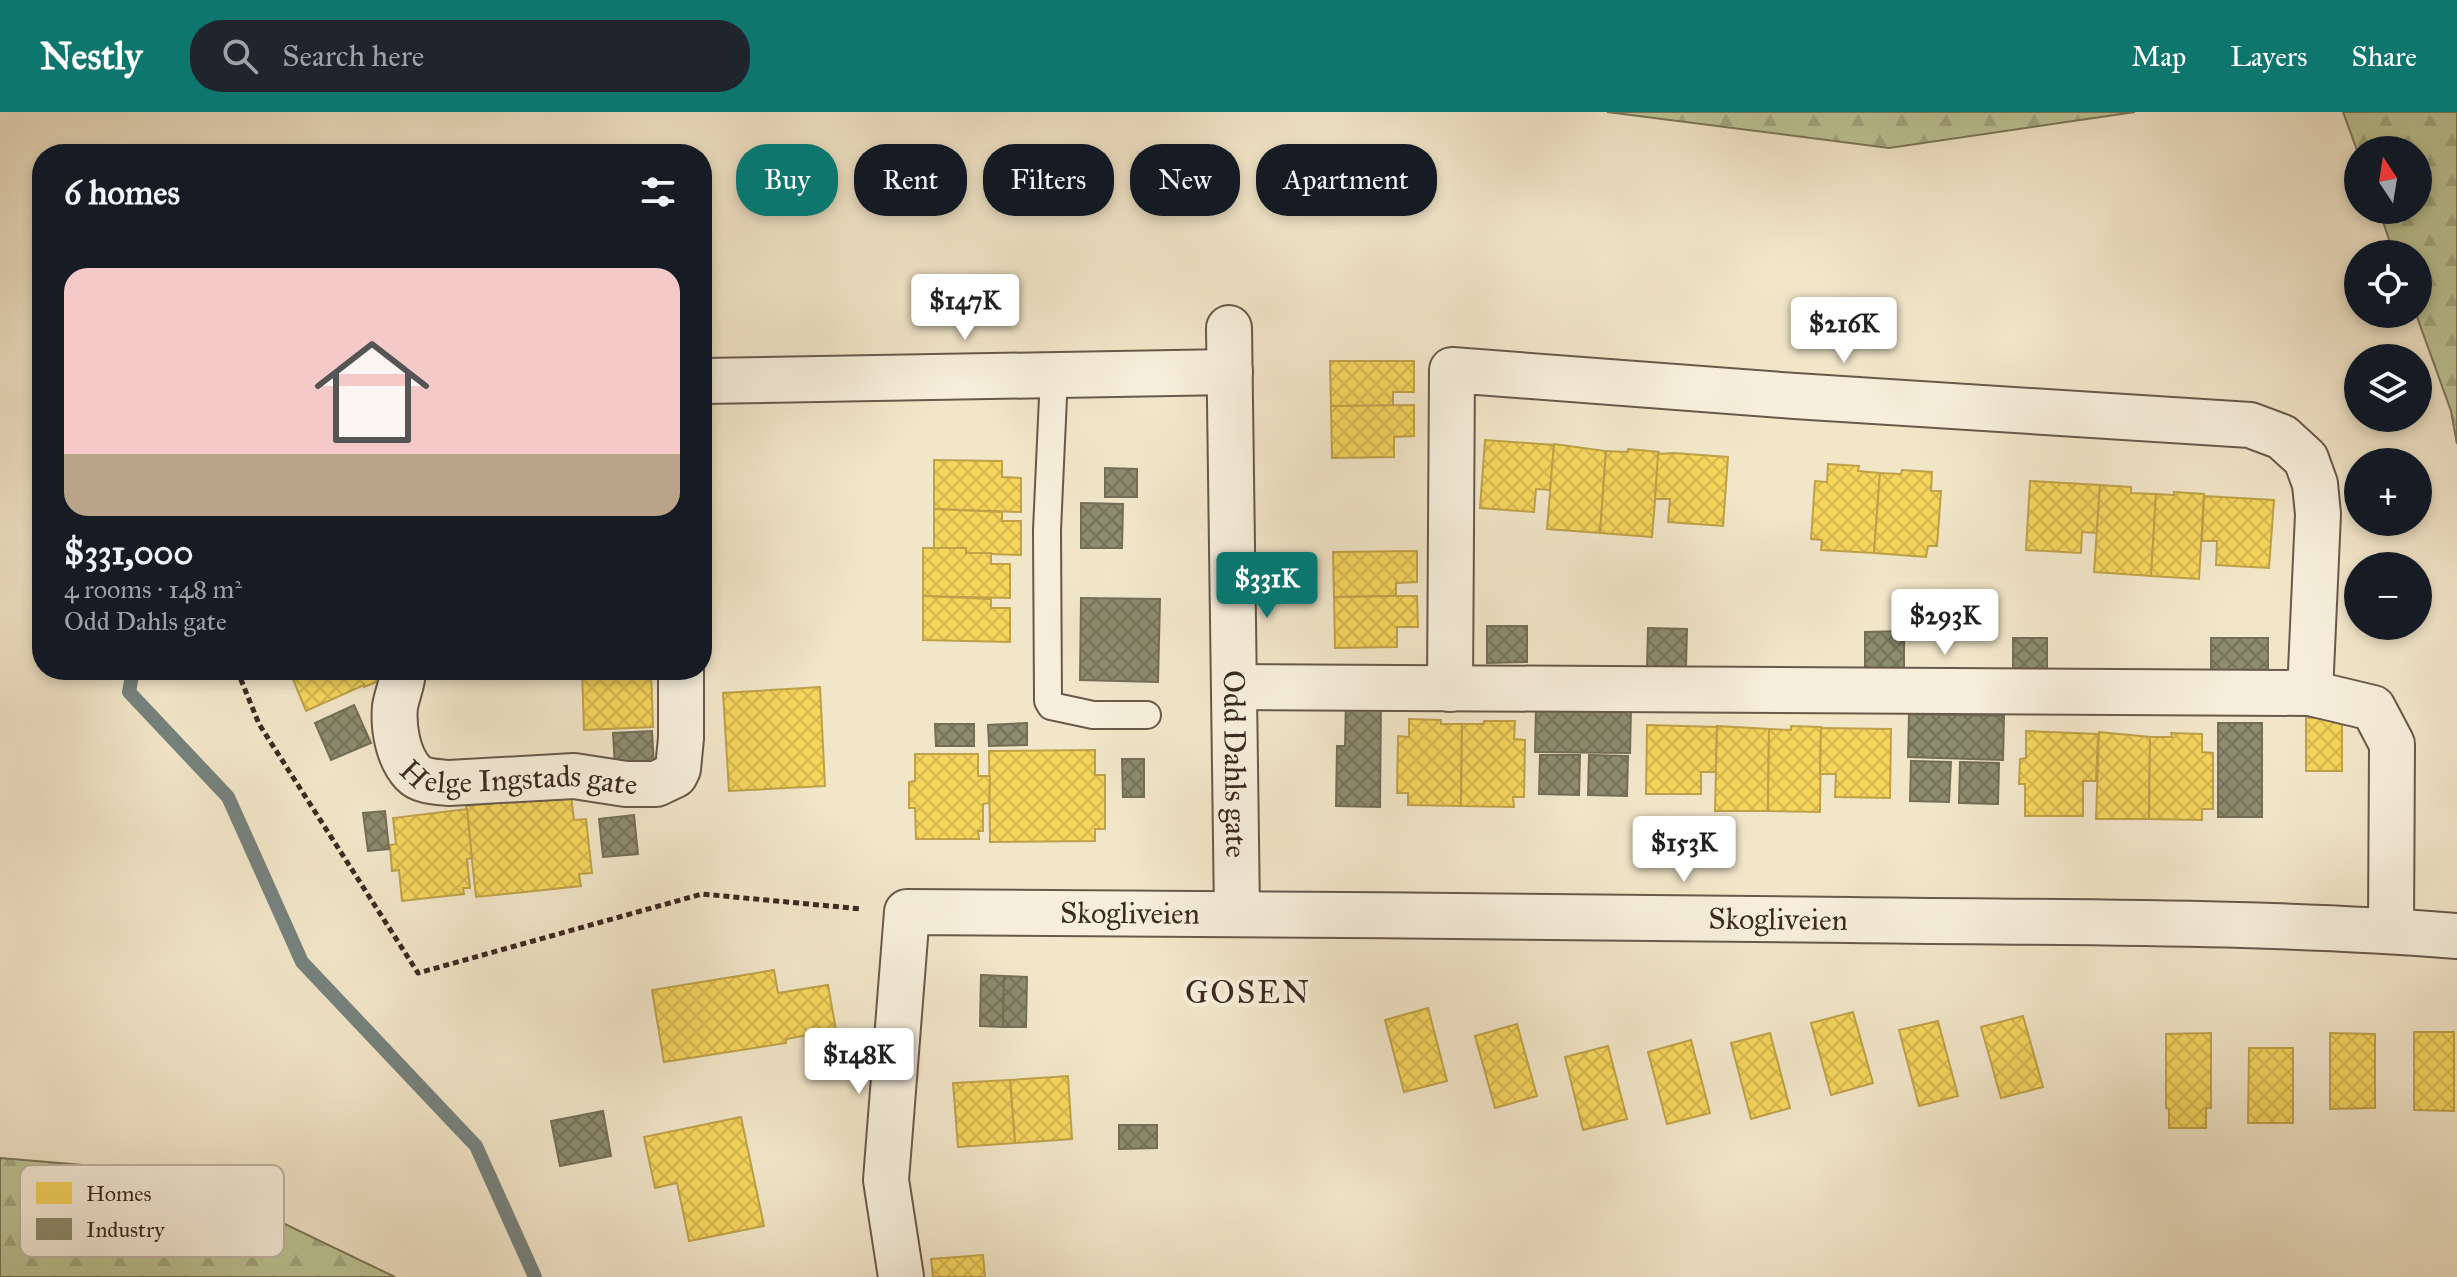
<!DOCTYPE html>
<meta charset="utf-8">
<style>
:root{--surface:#171b24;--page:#20242c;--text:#f1f3f6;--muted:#9ea1a6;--line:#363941;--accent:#0f766e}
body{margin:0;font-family:"IM FELL Great Primer",serif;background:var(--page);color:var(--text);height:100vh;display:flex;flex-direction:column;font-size:30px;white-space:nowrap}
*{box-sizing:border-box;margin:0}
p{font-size:26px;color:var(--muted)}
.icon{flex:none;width:44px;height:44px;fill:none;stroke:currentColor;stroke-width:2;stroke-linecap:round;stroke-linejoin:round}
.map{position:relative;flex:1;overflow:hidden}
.details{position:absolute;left:32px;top:32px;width:680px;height:536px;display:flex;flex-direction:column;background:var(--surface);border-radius:32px;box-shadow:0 4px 12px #0003}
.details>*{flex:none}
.hud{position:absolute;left:736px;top:32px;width:760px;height:72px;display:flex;gap:16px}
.needle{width:52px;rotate:348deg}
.buttons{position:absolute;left:2344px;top:24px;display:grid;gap:16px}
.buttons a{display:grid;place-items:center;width:88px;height:88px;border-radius:50%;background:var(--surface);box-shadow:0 4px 12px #0003;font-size:40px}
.price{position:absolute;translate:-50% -68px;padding:0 18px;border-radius:8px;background:#fff;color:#222;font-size:26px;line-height:52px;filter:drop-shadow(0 2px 4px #0008)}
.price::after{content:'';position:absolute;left:50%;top:48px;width:24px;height:18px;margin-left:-12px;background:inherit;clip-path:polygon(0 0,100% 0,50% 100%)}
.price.on{background:var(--accent);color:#fff}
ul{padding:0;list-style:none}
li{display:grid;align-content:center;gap:16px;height:424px;padding:0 32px}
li+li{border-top:2px solid var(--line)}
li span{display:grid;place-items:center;height:248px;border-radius:24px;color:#555}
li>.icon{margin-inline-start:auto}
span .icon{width:144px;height:144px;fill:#fffc;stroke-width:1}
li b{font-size:34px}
h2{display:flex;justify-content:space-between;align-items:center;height:96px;padding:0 32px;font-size:34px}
.pill{padding:0 28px;border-radius:32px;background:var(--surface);box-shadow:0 4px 12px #0003;font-size:28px;line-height:72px}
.pill.on{background:var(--accent);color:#fff}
header{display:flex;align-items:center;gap:48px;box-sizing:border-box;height:112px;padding:0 40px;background:var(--accent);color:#fff}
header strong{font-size:38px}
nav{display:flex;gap:44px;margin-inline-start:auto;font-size:28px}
.search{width:560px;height:72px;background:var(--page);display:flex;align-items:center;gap:20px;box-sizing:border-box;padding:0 28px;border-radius:32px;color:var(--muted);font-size:30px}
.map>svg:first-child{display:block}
</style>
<header>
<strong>Nestly</strong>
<div class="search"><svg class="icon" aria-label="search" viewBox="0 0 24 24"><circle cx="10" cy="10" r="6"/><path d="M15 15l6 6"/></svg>Search here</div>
<nav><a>Map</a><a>Layers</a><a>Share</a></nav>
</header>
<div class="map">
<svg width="2457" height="1165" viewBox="0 0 2457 1165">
<defs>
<pattern id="forest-firs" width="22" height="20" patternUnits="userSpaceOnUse" patternTransform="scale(2)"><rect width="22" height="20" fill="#bcc495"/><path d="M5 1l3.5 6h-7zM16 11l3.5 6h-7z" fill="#a2a880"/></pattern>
<pattern id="homes-cross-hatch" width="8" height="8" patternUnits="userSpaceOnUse" patternTransform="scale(2)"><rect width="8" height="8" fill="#f6d55c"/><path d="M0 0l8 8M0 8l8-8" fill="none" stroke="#d4b750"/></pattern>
<pattern id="industry-cross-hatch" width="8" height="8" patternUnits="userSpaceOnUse" patternTransform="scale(2)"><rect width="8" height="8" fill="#8c8c6e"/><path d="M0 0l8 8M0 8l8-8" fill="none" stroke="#74725a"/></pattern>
</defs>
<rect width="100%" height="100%" fill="#f2e6c9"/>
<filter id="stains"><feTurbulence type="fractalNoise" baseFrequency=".0025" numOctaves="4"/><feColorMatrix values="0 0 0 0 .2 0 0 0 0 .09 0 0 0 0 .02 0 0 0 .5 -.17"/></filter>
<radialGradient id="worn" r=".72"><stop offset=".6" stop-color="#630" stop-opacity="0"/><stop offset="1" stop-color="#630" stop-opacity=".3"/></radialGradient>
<g fill="url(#forest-firs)" stroke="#7c765b" stroke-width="2">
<path d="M1607 0H2135L1889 36Z"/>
<path d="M2343 0H2457V332L2451 299 2416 202 2418 142H2394L2379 98H2418V38H2358V41Z"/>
<path d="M0 1046 179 1061 395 1165H0Z"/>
</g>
<g fill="url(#homes-cross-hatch)" stroke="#bea14a" stroke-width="2">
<path d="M1330 249H1414V280H1393V294H1331Z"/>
<path d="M1414 293V324L1394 325V345L1332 346 1331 294Z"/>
<path d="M1485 328 1554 333 1550 378 1536 377 1534 400 1480 396Z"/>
<path d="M1554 332 1606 339 1600 421 1547 417Z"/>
<path d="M1628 337 1659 340 1652 425 1600 421 1606 339 1627 340Z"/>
<path d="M1674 341 1728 345 1723 414 1668 410 1670 387H1655L1658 342Z"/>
<path d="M934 348 1002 349V365L1021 366V400L934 397Z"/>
<path d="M1828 352 1859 354 1858 359 1880 361 1874 441 1821 438 1822 428 1811 427 1815 369 1827 370Z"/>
<path d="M1902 358 1932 360 1931 379H1941L1937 434H1928L1926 445 1874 441 1880 361 1901 362Z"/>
<path d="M2030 369 2100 373 2097 421 2082 420 2081 441 2026 438Z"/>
<path d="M2100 373 2131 375V381L2156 382 2151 464 2094 460Z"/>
<path d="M2174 380 2204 382 2199 467 2151 464 2156 382 2174 383Z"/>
<path d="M2204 384 2274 388 2269 456 2216 453 2217 429H2202Z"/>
<path d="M934 397 1002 400V409H1021V443L966 441V436H934Z"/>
<path d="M923 436H966V441H991V452H1010V486L923 484Z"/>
<path d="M1417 439V470L1396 471V484L1334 485 1333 440Z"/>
<path d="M923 484 991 487V496H1010V530L923 528Z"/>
<path d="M1396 484H1417L1418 515H1397V535L1335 536 1334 485Z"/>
<path d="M295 558H383L387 566 364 575V573L306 599 290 560Z"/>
<path d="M651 558 653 615 584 618 582 560Z"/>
<path d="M820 575 825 674 729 679 723 581Z"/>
<rect x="2306" y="606" width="36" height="53"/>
<path d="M1409 607 1441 608V612H1462L1461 694 1408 693V681H1397L1398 624 1409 625Z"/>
<path d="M1484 609H1515L1514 627 1525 628 1524 685H1513L1514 695 1461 694 1462 612H1483Z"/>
<path d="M1647 613 1717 615 1716 660H1701V682H1646Z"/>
<path d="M1717 614 1769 617 1768 699H1715Z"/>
<path d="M1791 614 1821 615 1820 700 1768 699 1769 617 1791 618Z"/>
<path d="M1821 616 1891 617 1890 686 1835 685 1836 662H1820Z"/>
<path d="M2026 619 2098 622 2096 669H2083V704H2025V672H2019L2020 647 2026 646Z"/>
<path d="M2099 620 2150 625 2149 707H2096Z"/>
<path d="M2171 621 2202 622V640L2213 641V697H2202V708L2149 707 2150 625H2172Z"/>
<path d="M1095 638V663H1105V717H1095V729L990 730 989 639Z"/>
<path d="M915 642H978V664H990L989 691 983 692V719H978L979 727H916L915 696H909V670L915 669Z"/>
<path d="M571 683 574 708 586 707 592 761 579 762 581 774 476 785 466 694Z"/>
<path d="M467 697 472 746 467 747 470 776H463L464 782 402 789 399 758 392 759 390 733 396 732 393 706Z"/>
<path d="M774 858 778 881 828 873 836 918 786 927V931L664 950 652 878Z"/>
<path d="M1428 896 1447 969 1404 980 1385 908Z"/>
<path d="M1853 900 1873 971 1831 983 1811 911Z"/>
<path d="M2023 904 2043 975 2001 986 1981 915Z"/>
<path d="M1938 909 1958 984 1919 994 1899 918Z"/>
<path d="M1517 912 1537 984 1495 996 1475 924Z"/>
<path d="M2414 920H2454V999L2414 998Z"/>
<path d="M1770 921 1790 996 1751 1007 1731 931Z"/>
<path d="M2211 921V996H2206V1016H2169V997L2166 996V922Z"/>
<path d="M2330 921 2375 922V996L2330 997Z"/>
<path d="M1691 928 1710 1001 1667 1012 1648 940Z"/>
<path d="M1608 934 1627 1007 1583 1018 1565 945Z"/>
<path d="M2249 936H2293V1011H2248Z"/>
<path d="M1068 964 1072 1027 1015 1031 1010 968Z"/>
<path d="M1010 968 1015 1031 958 1035 953 971Z"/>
<path d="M741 1005 764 1114 689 1129 677 1071 655 1076 644 1025Z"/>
<path d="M983 1143 985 1165H933L931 1147Z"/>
</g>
<g fill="url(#industry-cross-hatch)" stroke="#746e57" stroke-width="2">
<path d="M1105 356 1137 357V385H1105Z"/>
<path d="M1081 391 1123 392 1122 436H1081Z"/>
<path d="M1081 486 1160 487 1158 570 1080 568Z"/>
<path d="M1487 514H1527V550L1487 551Z"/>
<path d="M1648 516 1687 517 1686 555 1647 554Z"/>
<path d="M1904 519V557H1865V520Z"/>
<path d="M2013 526H2047V557L2013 556Z"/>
<rect x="2211" y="526" width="57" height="39"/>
<path d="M1346 585 1381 586 1380 695 1336 694 1337 634H1345Z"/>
<path d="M354 593 371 631 331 648 315 611Z"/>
<path d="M1536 595 1631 597 1630 641 1535 640Z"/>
<path d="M1909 602 2004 604 2003 648 1908 645Z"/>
<path d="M1027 611V633L989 634 988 613Z"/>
<rect x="2218" y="611" width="44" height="94"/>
<path d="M935 612H974V634H936Z"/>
<path d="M652 619 654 654 615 655 613 621Z"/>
<path d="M1540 643H1580L1579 683 1539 682Z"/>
<path d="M1589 643 1628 644 1627 684 1588 683Z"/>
<path d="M1122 647H1144V685H1123Z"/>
<path d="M1911 649 1951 650 1949 690 1910 689Z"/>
<path d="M1960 650 1999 651 1998 692 1959 691Z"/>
<path d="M385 699 389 737 368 739 363 701Z"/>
<path d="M634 703 638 742 603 745 599 707Z"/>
<path d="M981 863 1004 864 1003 915 980 914Z"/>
<path d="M1004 864 1027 865 1026 915H1003Z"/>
<path d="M603 999 611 1044 560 1054 551 1009Z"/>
<path d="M1119 1013H1157V1036L1119 1037Z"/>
</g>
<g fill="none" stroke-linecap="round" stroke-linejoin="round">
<path stroke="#76827e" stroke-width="14" d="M133 558 129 580 228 685 302 850 476 1034 535 1165"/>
<defs>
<path id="lane" d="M1054 263 1047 418 1048 589 1051 594 1093 603H1147"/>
<g id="street">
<path id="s1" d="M1229 216 1237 801"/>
<path d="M702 269 1230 260"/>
<path id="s2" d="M403 558C403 571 397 582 395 595 393 616 398 645 413 661 421 670 438 670 449 671L574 664 626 672H656L675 663 678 657 681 626V558"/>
<path d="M1234 575 2310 581 2373 596 2392 632 2391 818"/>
<path d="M1450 577 1452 258 1795 284 2250 313 2282 325 2306 347 2315 372 2318 402 2310 581"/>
<path id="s3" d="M901 1165 886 1068 907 800C1221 801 1536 805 1850 808 2052 811 2256 808 2457 824"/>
</g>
</defs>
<use href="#lane" stroke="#6a584b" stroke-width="30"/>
<use href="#street" stroke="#6a584b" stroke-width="48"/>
<path stroke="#3c2921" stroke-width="5" stroke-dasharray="6 4" stroke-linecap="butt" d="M237 558 259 612 418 861 702 782 862 797"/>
<use href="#lane" stroke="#f7efdc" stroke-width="26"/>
<use href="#street" stroke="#f7efdc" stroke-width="44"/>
</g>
<g text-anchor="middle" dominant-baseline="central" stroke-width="8" stroke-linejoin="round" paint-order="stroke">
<g font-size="30" fill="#3c2921" stroke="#f7efdc">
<text stroke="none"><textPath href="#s1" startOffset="436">Odd Dahls gate</textPath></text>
<text stroke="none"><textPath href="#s2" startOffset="216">Helge Ingstads gate</textPath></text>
<text stroke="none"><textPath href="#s3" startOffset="590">Skogliveien</textPath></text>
<text stroke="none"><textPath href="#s3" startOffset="1238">Skogliveien</textPath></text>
</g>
<g font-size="32" letter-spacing="2" fill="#3c2921" stroke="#f7efdc">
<text x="1248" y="880">GOSEN</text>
</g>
</g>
<rect x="20" y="1053" width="264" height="92" rx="12" fill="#f7efdc" stroke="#bfb4a4" stroke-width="2"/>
<rect x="36" y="1070" width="36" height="22" fill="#f6d55c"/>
<rect x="36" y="1106" width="36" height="22" fill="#8c8c6e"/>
<g font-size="22" fill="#3c2921">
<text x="86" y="1089">Homes</text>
<text x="86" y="1125">Industry</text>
</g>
<rect width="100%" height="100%" filter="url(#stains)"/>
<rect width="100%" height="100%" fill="url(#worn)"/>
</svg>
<div class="buttons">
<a><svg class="needle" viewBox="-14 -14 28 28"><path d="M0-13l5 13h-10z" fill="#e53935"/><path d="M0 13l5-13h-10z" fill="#9ea1a6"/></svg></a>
<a><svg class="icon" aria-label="locate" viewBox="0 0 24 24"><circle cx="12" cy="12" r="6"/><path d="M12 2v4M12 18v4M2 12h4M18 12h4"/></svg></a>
<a><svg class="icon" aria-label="layers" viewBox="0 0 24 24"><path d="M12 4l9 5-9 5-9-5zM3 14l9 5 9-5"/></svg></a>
<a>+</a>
<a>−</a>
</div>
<b class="price" style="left:965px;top:230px">$147K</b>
<b class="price" style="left:1844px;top:253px">$216K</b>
<b class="price on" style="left:1267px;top:508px">$331K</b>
<b class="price" style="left:1945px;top:545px">$293K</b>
<b class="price" style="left:1684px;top:772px">$153K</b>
<b class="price" style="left:859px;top:984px">$148K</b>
<div class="hud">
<a class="pill on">Buy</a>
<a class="pill">Rent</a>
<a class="pill">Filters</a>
<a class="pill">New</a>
<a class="pill">Apartment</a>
</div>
<section class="details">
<h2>6 homes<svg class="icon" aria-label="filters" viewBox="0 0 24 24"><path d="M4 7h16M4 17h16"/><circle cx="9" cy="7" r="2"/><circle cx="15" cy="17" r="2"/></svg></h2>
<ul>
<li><span style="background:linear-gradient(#f6c9c9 75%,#b9a48a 0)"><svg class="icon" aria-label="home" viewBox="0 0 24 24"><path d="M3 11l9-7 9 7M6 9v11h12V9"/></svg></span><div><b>$331,000</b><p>4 rooms · 148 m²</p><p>Odd Dahls gate</p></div></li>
</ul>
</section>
</div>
